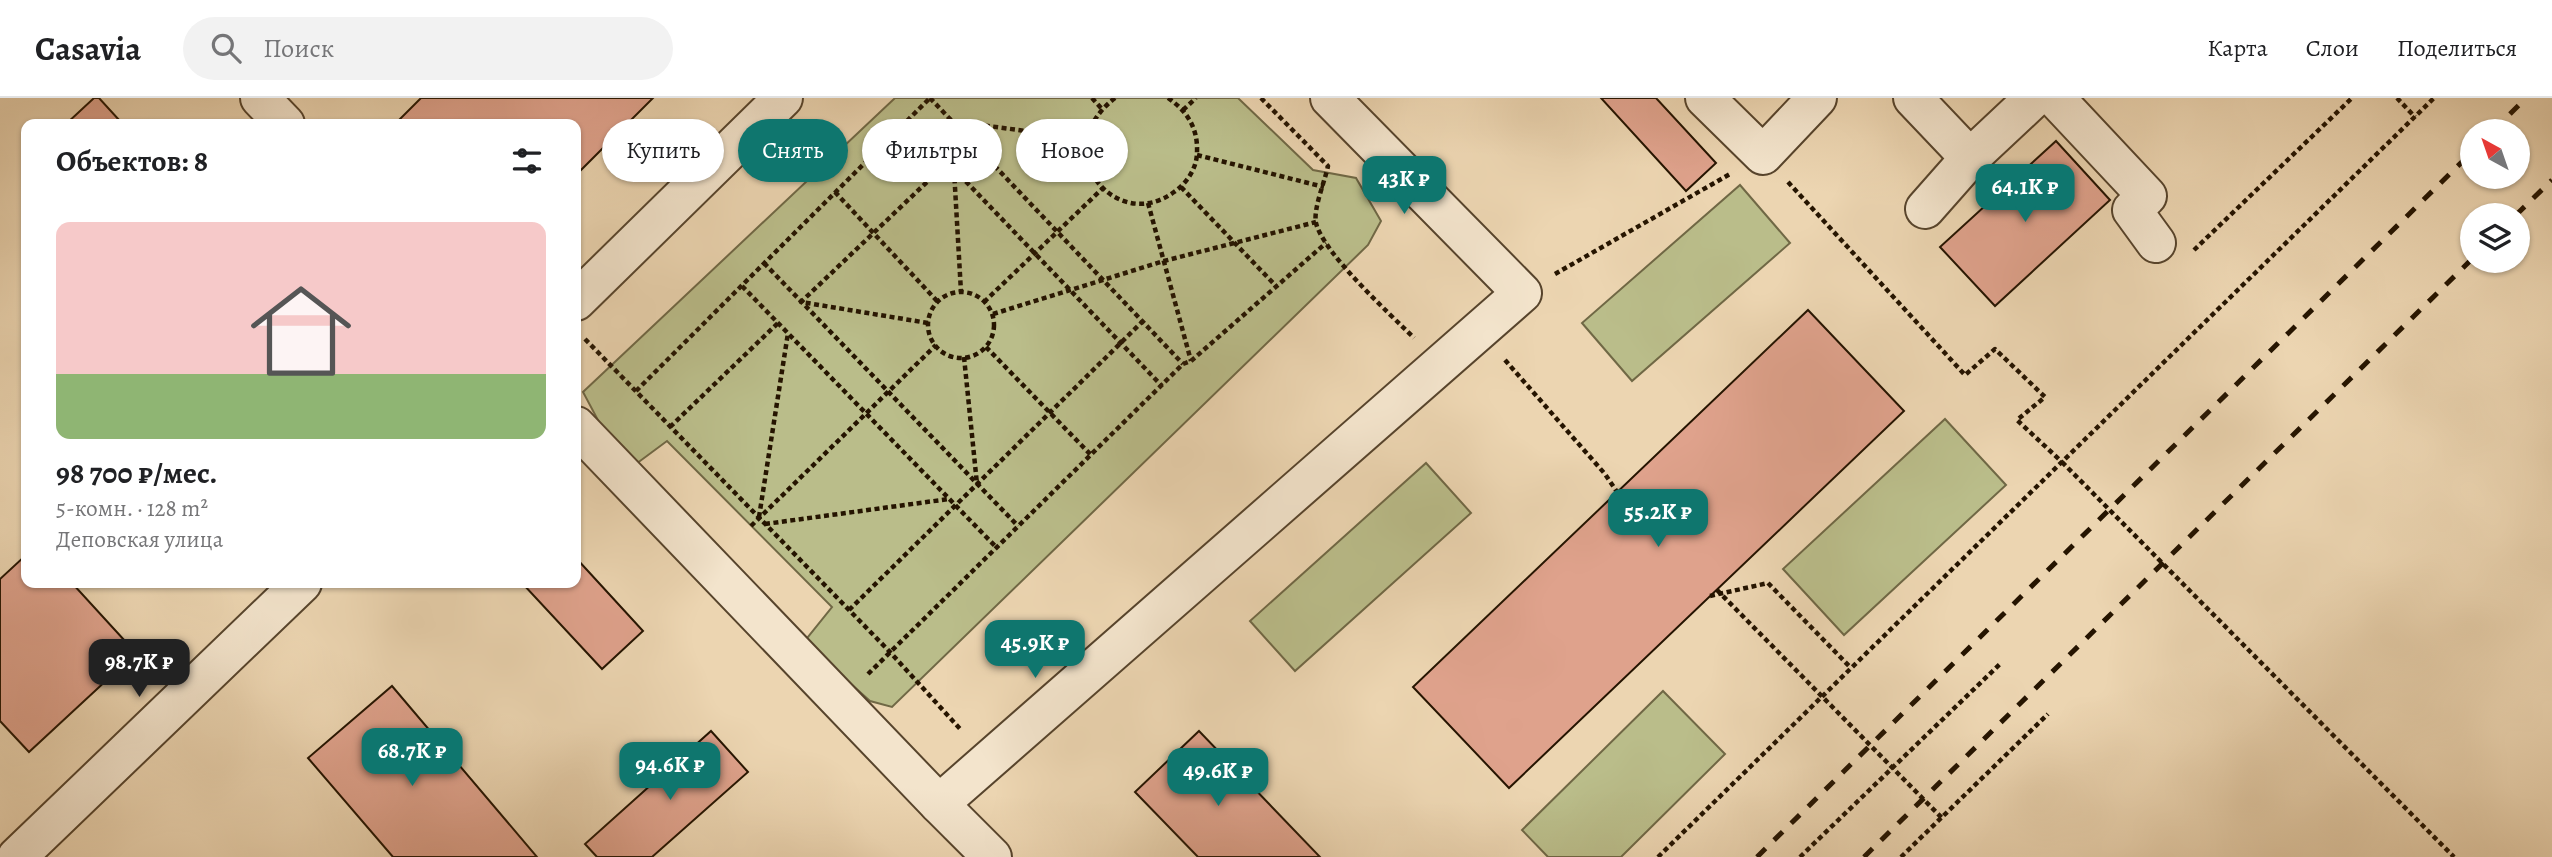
<!DOCTYPE html>
<html lang="ru">
<meta charset="utf-8">
<style>
:root{--surface:#fff;--page:#f2f2f2;--text:#202124;--muted:#757577;--line:#e0e0e0;--accent:#0f766e}
body{margin:0;font-family:Alegreya,serif;background:var(--page);color:var(--text);height:100vh;display:flex;flex-direction:column;font-size:26px;white-space:nowrap}
*{box-sizing:border-box;margin:0}
p{font-size:23px;color:var(--muted)}
.icon{flex:none;width:38px;height:38px;fill:none;stroke:currentColor;stroke-width:2;stroke-linecap:round;stroke-linejoin:round}
.map{position:relative;flex:1;overflow:hidden}
.drawer{position:absolute;left:21px;top:21px;width:560px;height:469px;display:flex;flex-direction:column;background:var(--surface);border-radius:14px;box-shadow:0 2px 5px #0004}
.drawer>*{flex:none}
.hud{position:absolute;left:602px;top:21px;width:665px;height:63px;display:flex;gap:14px}
.needle{width:46px;rotate:320deg}
.tools{position:absolute;left:2460px;top:21px;display:grid;gap:14px}
.tools a{display:grid;place-items:center;width:70px;height:70px;border-radius:50%;background:var(--surface);box-shadow:0 2px 5px #0004;font-size:35px}
.price{position:absolute;translate:-50% -60px;padding:0 16px;border-radius:14px;background:var(--accent);color:#fff;font-size:23px;line-height:46px;filter:drop-shadow(0 2px 4px #0008)}
.price::after{content:'';position:absolute;left:50%;top:42px;width:21px;height:16px;margin-left:-10px;background:inherit;clip-path:polygon(0 0,100% 0,50% 100%)}
.price.current{background:#222;color:#fff}
ul{padding:0;list-style:none}
li{display:grid;align-content:center;gap:14px;height:371px;padding:0 35px}
li span{display:grid;place-items:center;height:217px;border-radius:14px;color:#555}
li>.icon{margin-inline-start:auto}
span .icon{width:126px;height:126px;fill:#fffc;stroke-width:1}
li b{font-size:30px}
h2{display:flex;justify-content:space-between;align-items:center;height:84px;padding:0 35px;font-size:30px}
.tag{padding:0 24px;border-radius:32px;background:var(--surface);box-shadow:0 2px 5px #0004;font-size:24px;line-height:63px}
.tag.current{background:var(--accent);color:#fff}
header{display:flex;align-items:center;gap:42px;box-sizing:border-box;height:98px;padding:0 35px;background:var(--surface);border-bottom:2px solid var(--line)}
header strong{font-size:33px}
nav{display:flex;gap:38px;margin-inline-start:auto;font-size:24px}
.search{width:490px;height:63px;background:var(--page);display:flex;align-items:center;gap:18px;box-sizing:border-box;padding:0 24px;border-radius:38px;color:var(--muted);font-size:26px}
.map>svg:first-child{display:block}
</style>
<header>
<strong>Casavia</strong>
<div class="search"><svg class="icon" aria-label="search" viewBox="0 0 24 24"><circle cx="10" cy="10" r="6"/><path d="M15 15l6 6"/></svg>Поиск</div>
<nav><a>Карта</a><a>Слои</a><a>Поделиться</a></nav>
</header>
<div class="map">
<svg width="2552" height="759" viewBox="0 0 2552 759">
<rect width="100%" height="100%" fill="#ecd5b1"/>
<filter id="stains"><feTurbulence type="fractalNoise" baseFrequency=".00286" numOctaves="4"/><feColorMatrix values="0 0 0 0 .2 0 0 0 0 .09 0 0 0 0 .02 0 0 0 .5 -.17"/></filter>
<radialGradient id="worn" r=".72"><stop offset=".6" stop-color="#630" stop-opacity="0"/><stop offset="1" stop-color="#630" stop-opacity=".3"/></radialGradient>
<g fill="#babd8a" stroke="#706845" stroke-width="2">
<path d="M895 0H1238L1313 72 1356 80 1381 123 1368 147 892 609 870 603 804 544 832 509 667 343 636 366 600 326 583 294Z"/>
<path d="M1740 87 1790 145 1632 283 1582 225Z"/>
<path d="M1945 321 2006 387 1844 537 1783 471Z"/>
<path d="M1426 365 1471 415 1295 573 1250 523Z"/>
<path d="M1663 593 1725 656 1621 759H1548L1522 732Z"/>
</g>
<g fill="#dfa28c" stroke="#251400" stroke-width="2">
<path d="M94 0H99L120 23 117 26H66Z"/>
<path d="M421 0H653L576 77V26H395Z"/>
<path d="M1601 0H1656L1716 65 1686 93Z"/>
<path d="M2056 43 2110 102 1995 208 1940 149Z"/>
<path d="M1808 212 1904 313 1509 690 1413 589Z"/>
<path d="M26 457V485H72L136 555 29 654 0 623V481Z"/>
<path d="M576 460 643 533 602 571 522 485H576Z"/>
<path d="M392 588 537 759H393L308 660Z"/>
<path d="M711 633 748 674 652 759H597L585 746Z"/>
<path d="M1199 633 1320 759H1198L1135 694Z"/>
</g>
<g fill="none" stroke-linecap="round" stroke-linejoin="round">
<defs>
<g id="minor">
<path d="M260 0 285 26"/>
<path d="M1705 0 1763 57 1817 0"/>
<path d="M1913 0 1970 60"/>
<path d="M2055 0 2147 98 2132 112 2156 145"/>
<path d="M1925 111 1970 60 2034 0"/>
<path d="M576 203 783 0"/>
<path d="M576 328 939 706 1522 195 1330 0"/>
<path d="M939 706 992 759"/>
<path d="M17 759 302 485"/>
</g>
</defs>
<use href="#minor" stroke="#57442c" stroke-width="42"/>
<g stroke="#251400" stroke-width="4.5" stroke-dasharray="5 3.5" stroke-linecap="butt">
<path d="M930 0 1183 266"/>
<path d="M1092 0 1101 10"/>
<path d="M1115 0C1046 53 1116 137 1174 94 1187 85 1197 70 1197 54 1198 30 1187 13 1168 0"/>
<path d="M1261 0 1328 68C1325 83 1313 111 1316 125 1323 155 1390 216 1414 240"/>
<path d="M2397 0 2415 19"/>
<path d="M1183 12 1196 0"/>
<path d="M907 22 1162 288"/>
<path d="M951 23 1086 41"/>
<path d="M1197 57 1324 89"/>
<path d="M954 72 961 194"/>
<path d="M1788 84 1965 277 1995 251 2045 299 2017 322 2062 364"/>
<path d="M1181 89 1276 188"/>
<path d="M835 94 938 204"/>
<path d="M1148 105 1191 263"/>
<path d="M2194 152 2352 0"/>
<path d="M764 165 1018 428"/>
<path d="M1555 176 1730 76"/>
<path d="M742 188 997 450"/>
<circle cx="961" cy="227" r="33"/>
<path d="M984 204 1103 90"/>
<path d="M993 216 1164 163 1316 124"/>
<path d="M928 225 801 204 970 43"/>
<path d="M585 241 890 554 962 633"/>
<path d="M986 249 1091 357"/>
<path d="M964 259 977 386"/>
<path d="M1505 262 1605 376 1617 394"/>
<path d="M636 293 930 0"/>
<path d="M670 329 778 225"/>
<path d="M759 419 788 235"/>
<path d="M765 426 949 401"/>
<path d="M751 428 936 247"/>
<path d="M1710 498 1768 485 1851 570"/>
<path d="M849 512 1142 224"/>
<path d="M868 576 1183 266 1191 263 1326 145"/>
<path d="M1658 759 2434 0"/>
<path d="M1800 759 2000 566"/>
<path d="M1901 759 2048 616"/>
</g>
<use href="#minor" stroke="#f3e4cc" stroke-width="38"/>
<g stroke="#251400" stroke-width="5" stroke-dasharray="12 12" stroke-linecap="butt">
<path d="M2493 33 2526 0"/>
<path d="M2516 117 2552 82"/>
<path d="M1757 759 2473 53"/>
<path d="M1864 759 2473 160"/>
</g>
<g stroke="#251400" stroke-width="4.5" stroke-dasharray="5 3.5" stroke-linecap="butt">
<path d="M2062 364 2454 759"/>
<path d="M1717 492 1942 720"/>
</g>
</g>
<rect width="100%" height="100%" filter="url(#stains)"/>
<rect width="100%" height="100%" fill="url(#worn)"/>
</svg>
<div class="tools">
<a><svg class="needle" viewBox="-14 -14 28 28"><path d="M0-13l5 13h-10z" fill="#e53935"/><path d="M0 13l5-13h-10z" fill="#757577"/></svg></a>
<a><svg class="icon" aria-label="layers" viewBox="0 0 24 24"><path d="M12 4l9 5-9 5-9-5zM3 14l9 5 9-5"/></svg></a>
</div>
<b class="price" style="left:1404px;top:118px">43K ₽</b>
<b class="price" style="left:2025px;top:126px">64.1K ₽</b>
<b class="price" style="left:1658px;top:451px">55.2K ₽</b>
<b class="price" style="left:1035px;top:582px">45.9K ₽</b>
<b class="price current" style="left:139px;top:601px">98.7K ₽</b>
<b class="price" style="left:412px;top:690px">68.7K ₽</b>
<b class="price" style="left:670px;top:704px">94.6K ₽</b>
<b class="price" style="left:1218px;top:710px">49.6K ₽</b>
<div class="hud">
<a class="tag">Купить</a>
<a class="tag current">Снять</a>
<a class="tag">Фильтры</a>
<a class="tag">Новое</a>
</div>
<section class="drawer">
<h2>Объектов: 8<svg class="icon" aria-label="filters" viewBox="0 0 24 24"><path d="M4 7h16M4 17h16"/><circle cx="9" cy="7" r="2"/><circle cx="15" cy="17" r="2"/></svg></h2>
<ul>
<li><span style="background:linear-gradient(#f6c9c9 70%,#8fb573 0)"><svg class="icon" aria-label="home" viewBox="0 0 24 24"><path d="M3 11l9-7 9 7M6 9v11h12V9"/></svg></span><div><b>98 700 ₽/мес.</b><p>5-комн. · 128 m²</p><p>Деповская улица</p></div></li>
</ul>
</section>
</div>
